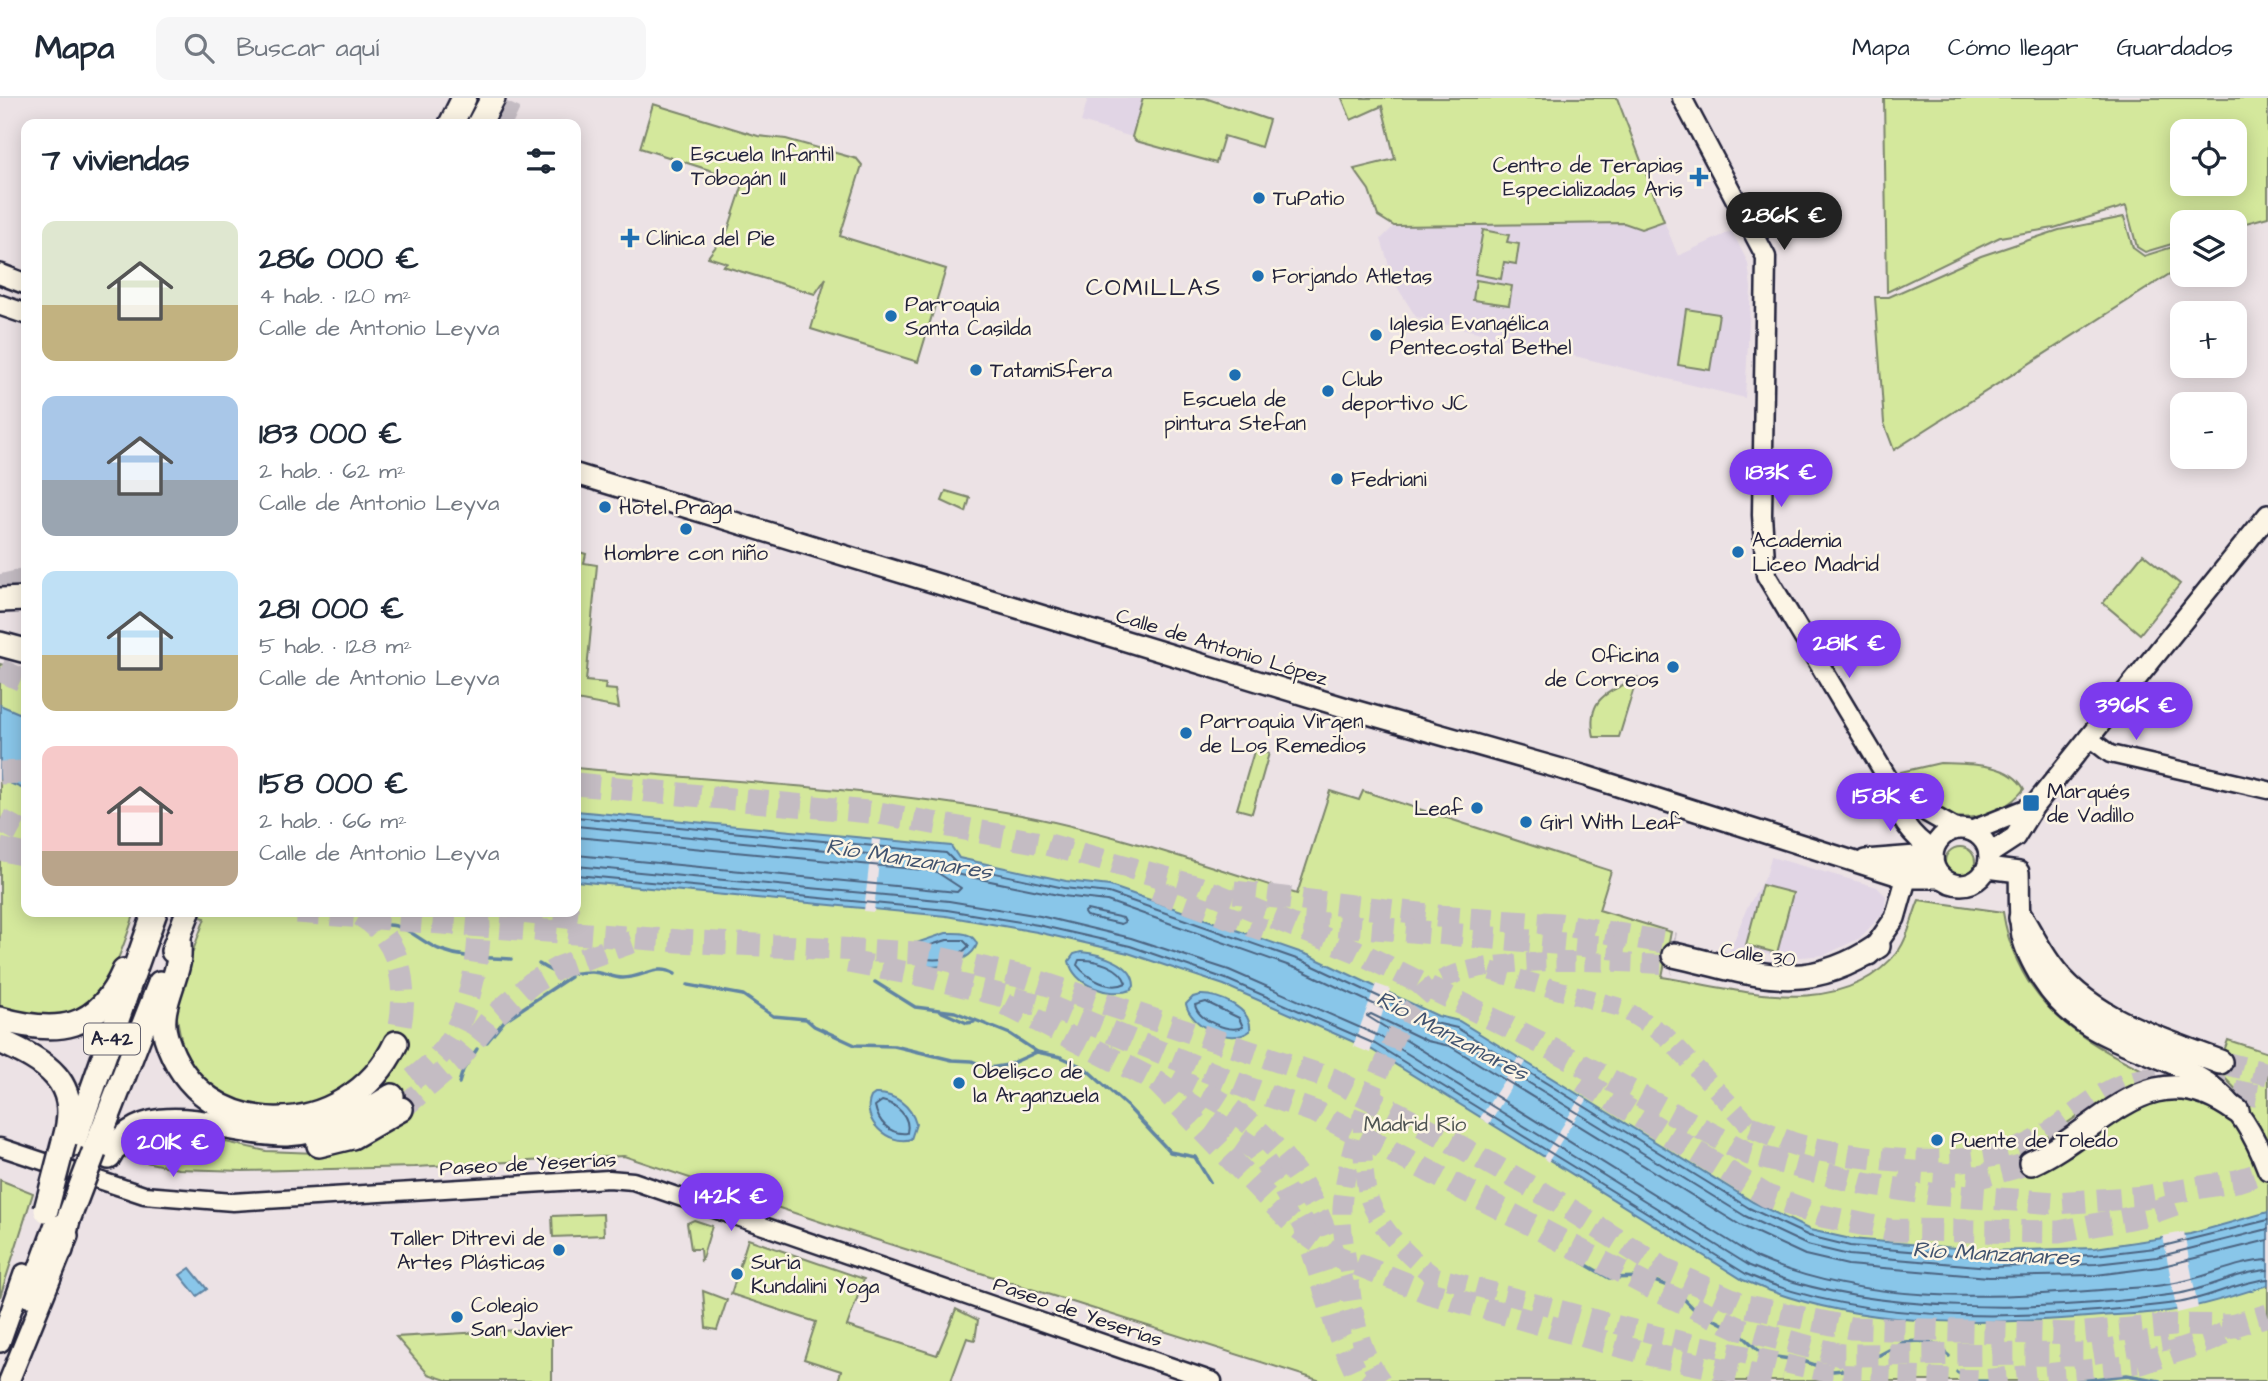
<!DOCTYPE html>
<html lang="es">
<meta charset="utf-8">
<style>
:root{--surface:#fff;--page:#f6f6f7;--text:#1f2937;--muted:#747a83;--line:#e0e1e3;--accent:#7c3aed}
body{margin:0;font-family:"Architects Daughter",sans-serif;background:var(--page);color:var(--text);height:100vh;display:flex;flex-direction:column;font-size:26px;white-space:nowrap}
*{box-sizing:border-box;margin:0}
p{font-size:23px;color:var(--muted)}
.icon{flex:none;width:38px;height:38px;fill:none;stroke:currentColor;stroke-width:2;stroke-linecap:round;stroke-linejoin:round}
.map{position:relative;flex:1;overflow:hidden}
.details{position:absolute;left:21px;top:21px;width:560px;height:798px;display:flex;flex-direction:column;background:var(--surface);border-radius:14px;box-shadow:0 4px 18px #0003}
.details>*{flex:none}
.tools{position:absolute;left:2170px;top:21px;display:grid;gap:14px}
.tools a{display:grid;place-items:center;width:77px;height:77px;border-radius:14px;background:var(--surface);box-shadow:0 4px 18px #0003;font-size:35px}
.price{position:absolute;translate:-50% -60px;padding:0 16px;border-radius:24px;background:var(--accent);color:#fff;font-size:23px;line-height:46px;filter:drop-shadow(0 2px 4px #0008)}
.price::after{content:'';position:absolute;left:50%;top:42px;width:21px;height:16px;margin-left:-10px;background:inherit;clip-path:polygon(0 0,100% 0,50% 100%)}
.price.current{background:#222;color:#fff}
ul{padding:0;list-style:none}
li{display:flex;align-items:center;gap:21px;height:175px;padding:0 21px}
li span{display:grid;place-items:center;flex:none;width:196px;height:140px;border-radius:14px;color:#555}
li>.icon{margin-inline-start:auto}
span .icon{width:84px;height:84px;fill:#fffc;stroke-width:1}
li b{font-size:30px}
h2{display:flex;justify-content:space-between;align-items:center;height:84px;padding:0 21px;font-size:30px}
header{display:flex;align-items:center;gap:42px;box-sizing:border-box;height:98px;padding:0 35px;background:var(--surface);border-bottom:2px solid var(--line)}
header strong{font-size:33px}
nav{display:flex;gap:38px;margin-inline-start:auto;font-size:24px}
.search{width:490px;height:63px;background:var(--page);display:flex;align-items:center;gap:18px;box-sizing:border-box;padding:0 24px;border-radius:14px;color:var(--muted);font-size:26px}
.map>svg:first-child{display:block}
</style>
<header>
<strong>Mapa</strong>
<div class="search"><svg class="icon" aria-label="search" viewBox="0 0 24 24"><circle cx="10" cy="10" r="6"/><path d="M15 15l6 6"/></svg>Buscar aquí</div>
<nav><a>Mapa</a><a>Cómo llegar</a><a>Guardados</a></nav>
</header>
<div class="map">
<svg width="2268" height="1283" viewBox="0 0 2268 1283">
<rect width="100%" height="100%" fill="#ece2e5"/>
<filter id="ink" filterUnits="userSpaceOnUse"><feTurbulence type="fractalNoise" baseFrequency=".0143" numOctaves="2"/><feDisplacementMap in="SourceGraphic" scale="14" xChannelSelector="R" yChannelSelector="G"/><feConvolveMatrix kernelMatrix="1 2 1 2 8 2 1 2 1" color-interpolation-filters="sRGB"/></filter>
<g filter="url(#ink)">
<g fill="#e1d5e5">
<path d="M1088 0H1143L1132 39 1081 24Z"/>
<path d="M1664 123 1678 158 1732 133 1748 165 1751 190 1745 300 1416 219 1394 184 1381 141 1394 128 1624 125 1641 131Z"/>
<path d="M1771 759 1877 789 1886 798 1884 814 1860 840 1825 857 1802 859 1730 853 1746 812 1767 775Z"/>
</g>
<g fill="#d4e89c" stroke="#7b856c" stroke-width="2" fill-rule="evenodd">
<path d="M1143 0H1205L1269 22 1261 49 1224 38 1216 65 1136 43 1132 39Z"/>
<path d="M1342 0H1617L1664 123 1641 131 1624 125 1394 128 1378 118 1369 92 1354 71 1395 61 1382 8 1351 22Z"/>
<path d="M1884 0H2268V119L2235 128V124H2182V143L2145 154 2137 149 2126 108 2054 130 2000 139 1887 194ZM2235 33V86H2182V33Z"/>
<path d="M653 6 758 38 786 41 857 61 862 67 840 138 946 171 918 264 811 231 826 180 815 196 723 168 727 165 708 159 728 132 744 83 640 50Z"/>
<path d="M2124 119 2133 150 2144 158 2182 146V168L1894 352 1884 325 1875 199H1889L1981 158 2059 132Z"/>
<path d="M1483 132 1509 137 1507 144 1519 146 1516 166 1504 164 1501 181 1475 176Z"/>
<path d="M1476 182 1512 188 1509 207 1473 202Z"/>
<path d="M1686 211 1719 216 1710 272 1678 267Z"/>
<path d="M946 393 970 400 966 414 942 403Z"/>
<path d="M576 453 586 456 584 465 597 467 586 583 606 585 605 591 616 592 619 610 576 602Z"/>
<path d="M2143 456 2180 486 2140 536 2103 505Z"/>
<path d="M0 566 26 573V814H135C112 883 90 948 0 909Z"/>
<path d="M1637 580 1619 639H1594C1586 600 1607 595 1637 580Z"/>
<path d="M1255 650 1269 655 1252 715 1237 711Z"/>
<path d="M1940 665C1967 666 2010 664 2024 691 1999 723 1946 732 1916 698 1910 692 1906 682 1901 674Z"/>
<path d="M576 670C718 683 863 689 1005 714 1105 732 1200 765 1297 796L1330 693 1359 702 1363 693 1611 773 1599 812 1671 834 1662 879C1738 891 1842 926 1899 852 1909 838 1912 818 1919 802L2003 814C2017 904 2079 944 2156 978L2155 984 2087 1022 2079 1017 2027 1053 2031 1074C2074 1045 2122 1001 2176 997 2194 996 2216 1012 2229 1023L2249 1005 2217 972 2228 942 2268 955V1283H1321L839 1130 624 1058 415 1069 243 1073 178 1071 118 1058 140 1041 176 1033 266 1053 316 1055 372 1000 359 987 307 1013 246 1008 215 992 196 974 183 952 176 915 184 877 205 820 178 814H576Z"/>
<circle cx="1960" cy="764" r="15"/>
<path d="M1762 787 1793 795 1777 855 1746 847Z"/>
<path d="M0 1082 33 1095 0 1199Z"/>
<path d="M603 1116 604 1137 553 1139 552 1118Z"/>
<path d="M694 1122 712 1128 701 1164 700 1151H691L687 1125Z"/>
<path d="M748 1141 864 1181 847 1228 937 1257 956 1211 978 1222 975 1242 967 1240 951 1283H838L841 1273 804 1261 816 1224 731 1196Z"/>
<path d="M703 1193 727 1202 717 1232 706 1230Z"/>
<path d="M552 1230V1283H449L428 1276 396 1239Z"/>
</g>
<g fill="#89c6e9" stroke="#6084a3" stroke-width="2">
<path d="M0 607 26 618V692L0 681Z"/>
<path d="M576 713 951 748 959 760 1066 783 1110 788 1308 857 1438 918 1459 923 1753 1104 1810 1132 1851 1141 1991 1153 2095 1150 2190 1136 2268 1114V1187C2240 1196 2210 1206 2181 1211 2155 1216 2127 1216 2101 1218 1983 1228 1853 1231 1743 1182L1372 952 1224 887 1128 855 1037 834 946 818 576 783Z"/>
<path d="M946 835C958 835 972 833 977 846 971 868 912 880 909 854L916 845Z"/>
<path d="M1081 854C1100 856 1134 865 1134 888L1131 892C1109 900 1074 887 1069 863L1074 856Z"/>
<path d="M1200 897C1219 896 1253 911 1250 933 1231 948 1190 928 1186 906L1193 899Z"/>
<path d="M875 996C895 995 911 1008 916 1026L911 1041C889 1048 860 1022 871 999Z"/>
<path d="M190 1170 207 1191 197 1198 180 1177Z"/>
</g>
<g fill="#ece2e5">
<path d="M872 741 881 742 874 814 864 813Z"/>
<path d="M1376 886 1390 891 1370 955 1353 948Z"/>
<path d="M1518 960 1526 964 1489 1026 1480 1020Z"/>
<path d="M1581 998 1587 1002 1548 1064 1543 1060Z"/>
<path d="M2184 1134 2198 1210 2177 1215 2163 1138Z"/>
</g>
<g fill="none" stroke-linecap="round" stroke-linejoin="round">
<g stroke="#4b6481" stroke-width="2">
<path d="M576 719 946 755 958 767 1064 790 1109 795 1305 864 1435 925 1457 930 1749 1110 1809 1138 1850 1148 1991 1160 2095 1157 2155 1150 2268 1122"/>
<path d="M576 728 941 763 956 776 1063 798 1107 803 1301 872 1431 933 1453 938 1745 1118 1807 1147 1849 1157 1990 1169 2096 1166 2157 1159 2268 1131"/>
<path d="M576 739 935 773 961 790 957 794 576 757"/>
<path d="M576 768 949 803 1040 818 1131 840 1229 872 1379 938 1750 1168C1865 1219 2052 1214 2176 1196 2206 1192 2237 1174 2268 1172"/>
<path d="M576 777 947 812 1038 827 1130 848 1226 881 1375 946 1746 1176C1868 1231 2045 1221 2176 1205 2207 1201 2237 1184 2268 1181"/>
<path d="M1087 812 1123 820 1125 824 1121 826 1086 818 1084 815Z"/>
<path d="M947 842H963L969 848C957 861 933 865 917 858L921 850Z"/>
<path d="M1079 862C1096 861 1121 869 1126 885 1110 893 1088 881 1077 867Z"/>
<path d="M1206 904 1239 920 1243 929C1228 935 1198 922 1195 907Z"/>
<path d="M882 1003C897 1006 911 1019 907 1035 890 1037 878 1024 875 1008Z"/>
<path d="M2268 1142 2159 1169 2096 1177 1989 1179 1848 1167 1805 1157 1740 1127 1450 948 1427 943 1371 916 1367 918 1755 1159C1861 1206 1988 1201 2101 1192 2126 1190 2151 1190 2175 1185 2205 1180 2239 1163 2268 1162"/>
</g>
<g stroke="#6084a3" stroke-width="3.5">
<path d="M388 827C408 827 421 845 441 852 465 861 486 859 511 861"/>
<path d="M539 866C566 883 565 874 591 874 602 874 612 880 623 880 643 880 657 865 675 876"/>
<path d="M875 884 915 909 955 914 1010 936 1037 954 1061 959 1085 970 1128 1009 1170 1054 1195 1059 1210 1084"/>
<path d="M688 887 743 897 773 918 806 921 814 928 855 947 894 948 952 962 972 963 989 970 1008 967 1037 954"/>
<path d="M942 914 967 925 974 924"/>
<path d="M487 944 505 922 570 879"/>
<path d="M459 985 463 972 477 951"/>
<path d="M1578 1162 1609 1180 1644 1179 1673 1190 1694 1211 1740 1235 1763 1257 1803 1263 1833 1273 1853 1271 1904 1244 1920 1243 1936 1247 1949 1258"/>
<path d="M1957 1274 1971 1283H1995"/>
<path d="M2077 1283 2127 1277 2160 1283"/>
</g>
<g stroke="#c4bcc3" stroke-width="19" stroke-dasharray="19 10" stroke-linecap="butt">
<path d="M1491 873 1622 910 1665 937 1751 1029"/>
<path d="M1362 1015C1363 1040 1362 1068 1367 1093 1374 1126 1408 1159 1434 1178L1656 1237 1827 1275 1981 1281 2138 1266"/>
<path d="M1382 1283C1360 1253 1354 1220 1350 1184 1347 1160 1341 1134 1342 1110 1346 1056 1365 1007 1387 958 1398 931 1413 897 1441 882 1491 856 1614 864 1672 867"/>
</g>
<g stroke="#c4bcc3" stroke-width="23" stroke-dasharray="23 11" stroke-linecap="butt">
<path d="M500 26 512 0"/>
<path d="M0 488 26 482"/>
<path d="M0 572 26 584"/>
<path d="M0 675 26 674"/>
<path d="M576 686 879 715 1046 746 1198 789 1356 853 1537 943 1749 1056 1865 1086 1931 1096 2056 1105 2144 1099 2237 1083 2268 1073"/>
<path d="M0 722 26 736"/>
<path d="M0 751 26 757"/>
<path d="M1154 792 1264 832"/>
<path d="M1234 794 1438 818 1559 826 1675 846"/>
<path d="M297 814 679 843 917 855 1028 880 1332 981 1438 1036 1558 1104 1667 1173 1747 1208 1851 1230 2075 1236 2174 1227 2239 1228"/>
<path d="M521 814 583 821"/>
<path d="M360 817C406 843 409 899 396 945"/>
<path d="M1304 824 1625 851"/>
<path d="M848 864 925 878 1055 911 1248 990 1318 1015 1654 1191 1741 1231 1841 1257 2086 1256 2167 1241"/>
<path d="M1005 906 1157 984 1256 1052 1283 1089 1305 1128 1339 1237 1357 1276 1365 1283"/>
<path d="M2220 964 2268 976"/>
<path d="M1173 979C1193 990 1216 999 1234 1013 1315 1074 1326 1134 1355 1226"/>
<path d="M413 981C428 969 442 957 451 941 470 910 483 850 478 814"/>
<path d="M1582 983 1767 1098 1822 1118 1891 1132 2059 1134 2145 1117 2184 1103"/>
<path d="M1157 984 1293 1126 1338 1159 1430 1195 1652 1257 1782 1283"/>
<path d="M401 1011 457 963 492 920 532 885 560 869 632 844"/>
<path d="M1751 1029C1768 1035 1785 1044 1801 1048 1866 1062 1966 1074 2028 1047 2064 1031 2093 995 2132 984 2178 971 2223 994 2268 999"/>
<path d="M1900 1073 1979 1079 2031 1065"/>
<path d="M2225 1230 2268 1217"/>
<path d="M2138 1266 2211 1242 2236 1229"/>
</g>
<defs>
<g id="tertiary">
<path d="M2088 639 2110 656 2268 692"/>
<path d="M0 1049 144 1097 233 1104 609 1081 633 1083 1213 1283"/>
</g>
<g id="secondary">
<path d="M1682 0 1766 159 1762 417 1766 477 1894 691C1892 715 1914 741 1933 752"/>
<path d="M1894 691 1904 694 1928 715 1956 731"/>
</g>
<g id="primary">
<path d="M0 176 26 186"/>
<path d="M0 207 26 216"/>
<path d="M576 376 1350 611 1586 678 1906 780H1942"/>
<circle cx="1961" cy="759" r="28"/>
<path d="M1972 733 2034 708"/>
<path d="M1989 756 2015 739 2034 708 2268 417"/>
<path d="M1865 762 1929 757"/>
<path d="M1987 770 2019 774C2020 795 2018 817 2022 838 2025 853 2034 869 2042 882 2085 949 2150 946 2208 985 2238 1007 2255 1038 2268 1072"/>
<path d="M1869 857 1895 820 1909 771 1933 760"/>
<path d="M28 1199 58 1118"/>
<path d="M0 1244 24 1176"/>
<path d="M9 1283 68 1138"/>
</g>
<g id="motorway">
<path d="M451 26 464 0"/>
<path d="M479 26 493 0"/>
<path d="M0 502 26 501"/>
<path d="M0 546 26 553"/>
<path d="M2021 820C2030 835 2039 852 2049 866 2088 922 2160 941 2220 964"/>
<path d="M179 840C179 848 180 858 178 866 173 890 158 914 166 939 200 1050 349 1045 396 945"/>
<path d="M173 853 188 814"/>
<path d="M1674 857C1755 875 1803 899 1878 848"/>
<path d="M0 921C57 937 98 933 124 873"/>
<path d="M0 943C46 964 81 983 65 1040"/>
<path d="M73 1046 155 814"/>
<path d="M319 1047 352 1039 401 1011"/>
<path d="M94 1054 160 885"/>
<path d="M109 1059C144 992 228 1038 287 1036 326 1034 359 1019 392 998"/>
<path d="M2031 1065C2103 1033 2150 949 2237 1013"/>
<path d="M61 1152 68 1122"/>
</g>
</defs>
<use href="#tertiary" stroke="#22223b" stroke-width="21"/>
<use href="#secondary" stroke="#22223b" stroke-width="23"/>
<use href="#primary" stroke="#22223b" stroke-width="24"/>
<use href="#motorway" stroke="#22223b" stroke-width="28"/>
<use href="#tertiary" stroke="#fcf5e5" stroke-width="16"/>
<use href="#secondary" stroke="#fcf5e5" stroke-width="18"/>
<use href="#primary" stroke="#fcf5e5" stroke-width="19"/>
<use href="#motorway" stroke="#fcf5e5" stroke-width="23"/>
<defs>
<g id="motorway-bridge">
<path d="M46 1112 64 1043"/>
<path d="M68 1122 94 1054"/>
</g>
</defs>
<use href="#motorway-bridge" stroke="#22223b" stroke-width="28" stroke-linecap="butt"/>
<use href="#motorway-bridge" stroke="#fcf5e5" stroke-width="23"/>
</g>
</g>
<g fill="#1f6fb2" stroke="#fcf5e5" stroke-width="2.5">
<circle cx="677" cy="68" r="7"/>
<path d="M1695.5 68.5h7v7h7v7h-7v7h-7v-7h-7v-7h7z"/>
<circle cx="1259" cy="100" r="7"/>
<path d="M626.5 129.5h7v7h7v7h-7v7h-7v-7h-7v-7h7z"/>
<circle cx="1258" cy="178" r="7"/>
<circle cx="891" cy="218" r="7"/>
<circle cx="1376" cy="237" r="7"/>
<circle cx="976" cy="272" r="7"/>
<circle cx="1235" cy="277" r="7"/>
<circle cx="1328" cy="293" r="7"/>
<circle cx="1337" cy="381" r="7"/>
<circle cx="605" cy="409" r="7"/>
<circle cx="686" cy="431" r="7"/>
<circle cx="1738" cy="454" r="7"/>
<circle cx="1673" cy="569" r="7"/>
<circle cx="1186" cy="635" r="7"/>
<rect x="2022" y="696" width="18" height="18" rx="3.5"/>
<circle cx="1477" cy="710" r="7"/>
<circle cx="1526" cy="724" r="7"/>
<circle cx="959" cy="985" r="7"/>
<circle cx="1937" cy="1042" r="7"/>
<circle cx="559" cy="1152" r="7"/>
<circle cx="737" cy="1176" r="7"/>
<circle cx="457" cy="1219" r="7"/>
</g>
<g text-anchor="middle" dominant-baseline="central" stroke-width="5" stroke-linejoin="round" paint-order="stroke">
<rect fill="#fcf5e5" stroke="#63616e" stroke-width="2" x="84" y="925.5" width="56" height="31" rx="5"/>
<g font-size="19" font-weight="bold" fill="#22223b">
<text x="112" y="941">A-42</text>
</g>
<g font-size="21" fill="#22223b" stroke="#fcf5e5" text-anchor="start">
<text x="691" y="56">Escuela Infantil<tspan x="691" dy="24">Tobogán II</tspan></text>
<text x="1683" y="67" text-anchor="end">Centro de Terapias<tspan x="1683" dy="24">Especializadas Aris</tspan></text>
<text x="1273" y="100">TuPatio</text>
<text x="646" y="140">Clínica del Pie</text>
<text x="1272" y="178">Forjando Atletas</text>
<text x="905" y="206">Parroquia<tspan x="905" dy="24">Santa Casilda</tspan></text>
<text x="1390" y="225">Iglesia Evangélica<tspan x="1390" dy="24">Pentecostal Bethel</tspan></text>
<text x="990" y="272">TatamiSfera</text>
<text x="1342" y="281">Club<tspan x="1342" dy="24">deportivo JC</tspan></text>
<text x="1235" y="301" text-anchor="middle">Escuela de<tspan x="1235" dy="24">pintura Stefan</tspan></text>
<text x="1351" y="381">Fedriani</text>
<text x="619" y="409">Hotel Praga</text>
<text x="1752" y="442">Academia<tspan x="1752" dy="24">Liceo Madrid</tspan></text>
<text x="686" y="455" text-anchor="middle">Hombre con niño</text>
<text x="1659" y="557" text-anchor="end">Oficina<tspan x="1659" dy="24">de Correos</tspan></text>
<text x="1200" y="623">Parroquia Virgen<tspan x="1200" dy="24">de Los Remedios</tspan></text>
<text x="2047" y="693">Marqués<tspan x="2047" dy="24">de Vadillo</tspan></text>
<text x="1463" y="710" text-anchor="end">Leaf</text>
<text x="1540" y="724">Girl With Leaf</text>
<text x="973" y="973">Obelisco de<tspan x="973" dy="24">la Arganzuela</tspan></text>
<text x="1951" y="1042">Puente de Toledo</text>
<text x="545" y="1140" text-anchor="end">Taller Ditrevi de<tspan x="545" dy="24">Artes Plásticas</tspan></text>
<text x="751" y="1164">Suria<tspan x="751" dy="24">Kundalini Yoga</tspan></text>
<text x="471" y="1207">Colegio<tspan x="471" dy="24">San Javier</tspan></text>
</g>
<g font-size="21" fill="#22223b" stroke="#fcf5e5">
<text transform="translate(1222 549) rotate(17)">Calle de Antonio López</text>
<text transform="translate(1758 857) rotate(8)">Calle 30</text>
<text transform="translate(528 1066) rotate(-3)">Paseo de Yeserías</text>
<text transform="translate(1078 1214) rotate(19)">Paseo de Yeserías</text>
</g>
<g font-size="21" fill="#4e5453" stroke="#fcf5e5">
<text x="1415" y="1026">Madrid Río</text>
</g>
<g font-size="23" font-style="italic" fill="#41536f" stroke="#fcf5e5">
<text transform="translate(909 761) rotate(9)">Río Manzanares</text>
<text transform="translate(1452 938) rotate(28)">Río Manzanares</text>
<text transform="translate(1996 1156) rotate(3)">Río Manzanares</text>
</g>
<g font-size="24" letter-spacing="2" fill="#22223b" stroke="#fcf5e5">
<text x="1154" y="190">COMILLAS</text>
</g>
</g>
</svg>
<div class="tools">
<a><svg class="icon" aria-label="locate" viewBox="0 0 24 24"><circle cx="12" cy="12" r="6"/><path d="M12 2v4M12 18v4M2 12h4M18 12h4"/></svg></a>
<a><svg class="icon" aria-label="layers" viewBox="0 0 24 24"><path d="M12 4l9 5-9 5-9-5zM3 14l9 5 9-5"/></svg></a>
<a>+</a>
<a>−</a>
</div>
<b class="price current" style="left:1784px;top:154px">286K €</b>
<b class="price" style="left:1781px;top:411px">183K €</b>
<b class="price" style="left:1849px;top:582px">281K €</b>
<b class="price" style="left:2136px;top:644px">396K €</b>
<b class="price" style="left:1890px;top:735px">158K €</b>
<b class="price" style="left:173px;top:1081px">201K €</b>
<b class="price" style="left:731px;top:1135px">142K €</b>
<section class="details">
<h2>7 viviendas<svg class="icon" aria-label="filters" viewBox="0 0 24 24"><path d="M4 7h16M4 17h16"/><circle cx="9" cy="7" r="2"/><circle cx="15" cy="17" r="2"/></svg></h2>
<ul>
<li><span style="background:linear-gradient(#dfe7d0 60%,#c2b280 0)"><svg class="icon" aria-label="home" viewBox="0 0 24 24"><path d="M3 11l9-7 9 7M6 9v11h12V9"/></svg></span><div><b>286 000 €</b><p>4 hab. · 120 m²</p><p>Calle de Antonio Leyva</p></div></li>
<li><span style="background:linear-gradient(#a9c7e8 60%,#9aa5b1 0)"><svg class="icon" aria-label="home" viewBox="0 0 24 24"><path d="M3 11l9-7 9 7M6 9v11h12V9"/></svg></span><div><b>183 000 €</b><p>2 hab. · 62 m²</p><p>Calle de Antonio Leyva</p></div></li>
<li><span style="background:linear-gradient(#bfe0f5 60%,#c2b280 0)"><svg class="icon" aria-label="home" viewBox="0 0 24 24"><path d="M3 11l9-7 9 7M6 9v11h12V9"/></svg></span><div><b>281 000 €</b><p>5 hab. · 128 m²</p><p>Calle de Antonio Leyva</p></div></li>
<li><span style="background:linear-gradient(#f6c9c9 75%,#b9a48a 0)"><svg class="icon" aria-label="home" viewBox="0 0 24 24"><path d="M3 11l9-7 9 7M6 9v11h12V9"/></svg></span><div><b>158 000 €</b><p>2 hab. · 66 m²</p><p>Calle de Antonio Leyva</p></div></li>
</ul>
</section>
</div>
